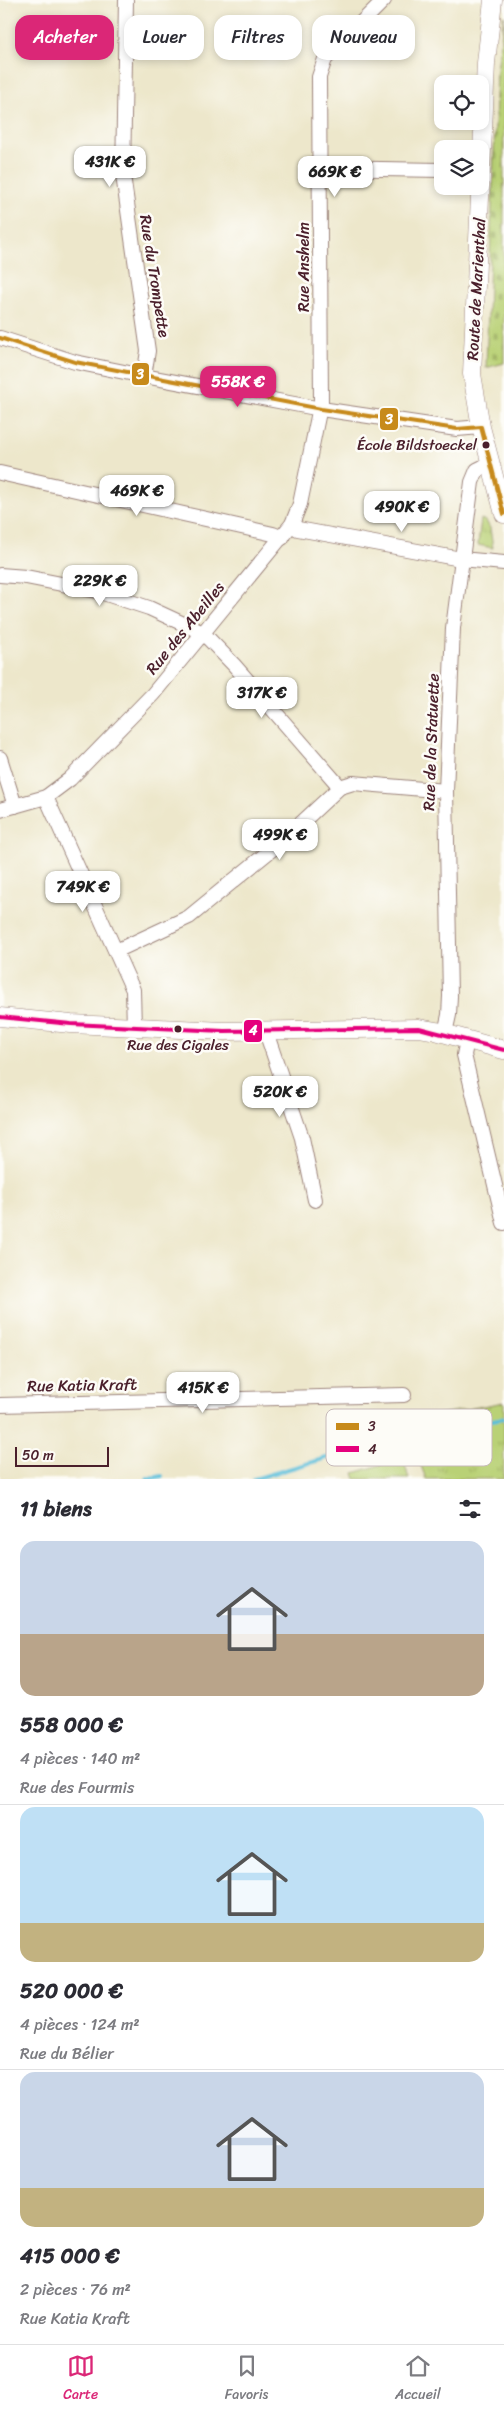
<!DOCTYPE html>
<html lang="fr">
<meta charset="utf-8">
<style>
:root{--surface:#fff;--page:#f2f2f3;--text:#2b2b33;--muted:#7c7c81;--line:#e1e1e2;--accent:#db2777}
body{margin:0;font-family:Sriracha,sans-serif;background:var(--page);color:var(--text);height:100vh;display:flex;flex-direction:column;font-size:19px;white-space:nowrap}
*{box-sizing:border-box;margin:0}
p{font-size:16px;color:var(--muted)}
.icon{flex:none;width:28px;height:28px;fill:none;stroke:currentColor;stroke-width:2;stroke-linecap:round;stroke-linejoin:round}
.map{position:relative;height:1479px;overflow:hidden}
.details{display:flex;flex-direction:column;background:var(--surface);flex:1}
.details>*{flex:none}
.banner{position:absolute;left:15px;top:15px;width:475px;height:45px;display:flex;gap:10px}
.buttons{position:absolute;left:434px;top:75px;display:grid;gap:10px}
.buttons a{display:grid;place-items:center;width:55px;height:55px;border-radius:10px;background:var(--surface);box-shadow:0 2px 8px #0003;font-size:25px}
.scale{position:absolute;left:15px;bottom:12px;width:94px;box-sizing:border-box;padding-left:5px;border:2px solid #4a1f2b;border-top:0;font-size:14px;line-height:18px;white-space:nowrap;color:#4a1f2b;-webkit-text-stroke:4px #fdfcf7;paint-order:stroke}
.price{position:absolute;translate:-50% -42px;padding:0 11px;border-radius:10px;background:#fff;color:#222;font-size:16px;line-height:32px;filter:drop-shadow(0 1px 2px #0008)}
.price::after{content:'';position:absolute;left:50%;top:30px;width:15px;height:11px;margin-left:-8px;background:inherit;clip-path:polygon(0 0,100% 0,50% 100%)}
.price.on{background:var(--accent);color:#fff}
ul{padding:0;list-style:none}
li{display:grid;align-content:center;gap:10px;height:265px;padding:0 20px}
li+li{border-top:1px solid var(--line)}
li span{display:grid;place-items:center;height:155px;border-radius:15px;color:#555}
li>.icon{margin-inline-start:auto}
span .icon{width:90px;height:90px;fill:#fffc;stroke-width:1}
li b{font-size:21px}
h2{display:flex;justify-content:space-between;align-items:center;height:60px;padding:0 20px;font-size:21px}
.chip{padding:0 18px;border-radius:15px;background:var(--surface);box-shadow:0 2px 8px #0003;font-size:18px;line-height:45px}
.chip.on{background:var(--accent);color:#fff}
.tabs{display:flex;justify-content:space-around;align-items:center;height:70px;border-top:1px solid var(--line);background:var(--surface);font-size:14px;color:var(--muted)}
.tabs a{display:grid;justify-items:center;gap:2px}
.tabs .on{color:var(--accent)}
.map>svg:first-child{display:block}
</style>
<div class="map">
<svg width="504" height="1479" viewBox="0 0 504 1479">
<defs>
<pattern id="grass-tufts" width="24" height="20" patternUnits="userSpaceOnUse" patternTransform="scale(1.25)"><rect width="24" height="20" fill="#b9d176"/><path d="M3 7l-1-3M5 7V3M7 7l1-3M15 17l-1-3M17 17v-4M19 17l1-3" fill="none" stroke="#a1b366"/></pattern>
<pattern id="cemetery-stones" width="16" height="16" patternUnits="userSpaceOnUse" patternTransform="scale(1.25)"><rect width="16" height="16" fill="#b9d176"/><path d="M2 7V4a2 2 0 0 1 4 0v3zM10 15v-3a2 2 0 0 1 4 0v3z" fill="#a1b366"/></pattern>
</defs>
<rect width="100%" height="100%" fill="#fdfcf7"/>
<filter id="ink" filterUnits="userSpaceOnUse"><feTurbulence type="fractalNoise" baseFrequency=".02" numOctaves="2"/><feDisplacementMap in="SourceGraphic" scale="10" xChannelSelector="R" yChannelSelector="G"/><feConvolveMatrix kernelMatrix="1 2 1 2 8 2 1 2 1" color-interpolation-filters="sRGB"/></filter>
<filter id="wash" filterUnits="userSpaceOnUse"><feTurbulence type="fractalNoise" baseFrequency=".0096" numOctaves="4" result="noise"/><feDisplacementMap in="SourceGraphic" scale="20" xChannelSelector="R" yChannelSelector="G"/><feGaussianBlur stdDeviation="1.12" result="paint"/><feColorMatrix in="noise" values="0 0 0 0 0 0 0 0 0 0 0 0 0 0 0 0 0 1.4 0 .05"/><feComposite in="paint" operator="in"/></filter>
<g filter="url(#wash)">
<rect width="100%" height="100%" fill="#ede7cb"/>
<g fill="url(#grass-tufts)" stroke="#827850">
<path d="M481 519 486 521 490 528 493 548 478 545Z"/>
<path d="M504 1402V1479H426L404 1421Z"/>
</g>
<path fill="url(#cemetery-stones)" stroke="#827850" d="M504 15V363L486 368 497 70Z"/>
<path fill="#b9d176" stroke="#827850" d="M403 1458 409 1479H356L354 1473Z"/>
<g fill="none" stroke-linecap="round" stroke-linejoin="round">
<g stroke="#5cbfda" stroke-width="4">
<path d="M429 1431 504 1418"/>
<path d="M147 1479 162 1476"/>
<path d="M254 1479 406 1435"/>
</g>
</g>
</g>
<g filter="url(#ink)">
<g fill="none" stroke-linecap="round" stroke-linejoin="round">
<defs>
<g id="minor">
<path d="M126 0 123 175 148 351 144 376"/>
<path d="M320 168 442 170"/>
<path d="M0 338 75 362 144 376 321 409 457 429 481 427"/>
<path d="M0 473 273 534 282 538"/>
<path d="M292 524 298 529 461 559 504 563"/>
<path d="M0 575 26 577 97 591 149 608 203 633 234 665 340 787"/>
<path d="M0 758 15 806"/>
<path d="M46 797 133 990 134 1028"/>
<path d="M0 810 46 797 70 779 153 694 292 524 300 504 321 402 319 77 325 59 384 0"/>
<path d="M116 951 189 917 282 841 340 787 353 783 446 791"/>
<path d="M266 1032 302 1138 315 1200"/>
<path d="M445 1033 449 1015 450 996 446 791 453 628 472 482 477 470 491 463"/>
<path d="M467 1040 464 1055 504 1223"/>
<path d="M0 1405 404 1395"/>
</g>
<g id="tertiary">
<path d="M493 0 486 63 472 374 481 427 504 514"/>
<path d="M0 1017 71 1024 224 1031 419 1028 436 1031 504 1050"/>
</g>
</defs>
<use href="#minor" stroke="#9c837b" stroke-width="16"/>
<use href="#tertiary" stroke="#9c837b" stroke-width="19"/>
<use href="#minor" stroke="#fff" stroke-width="14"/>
<use href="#tertiary" stroke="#fff" stroke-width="18"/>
<defs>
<path id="bus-1" d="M0 338 75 362 321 409 457 429 481 427 504 514"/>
<path id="bus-2" d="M0 1017 71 1024 224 1031 419 1028 504 1050"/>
</defs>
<use href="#bus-1" stroke="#fdfcf7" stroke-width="8"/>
<use href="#bus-2" stroke="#fdfcf7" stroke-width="8"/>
<use href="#bus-1" stroke="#c78a1a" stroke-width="4"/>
<use href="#bus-2" stroke="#e5007d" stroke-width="4"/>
</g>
</g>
<g fill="#4a1f2b" stroke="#fdfcf7" stroke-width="2">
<circle cx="486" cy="445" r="4.5"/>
<circle cx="178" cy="1029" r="4.5"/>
</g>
<g text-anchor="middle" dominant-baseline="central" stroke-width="5" stroke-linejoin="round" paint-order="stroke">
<g font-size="15" fill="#4a1f2b" stroke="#fdfcf7" text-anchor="end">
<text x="477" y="445">École Bildstoeckel</text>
<text x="178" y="1045" text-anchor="middle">Rue des Cigales</text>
</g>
<g font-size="16" fill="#4a1f2b" stroke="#fdfcf7">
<text transform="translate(303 267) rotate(-90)">Rue Anshelm</text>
<text transform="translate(155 276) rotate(81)">Rue du Trompette</text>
<text transform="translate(476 289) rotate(-87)">Route de Marienthal</text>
<text transform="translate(185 628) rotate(-51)">Rue des Abeilles</text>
<text transform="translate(431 742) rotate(-88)">Rue de la Statuette</text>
<text transform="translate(82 1385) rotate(-1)">Rue Katia Kraft</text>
</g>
</g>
<rect x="326" y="1409" width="166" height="57" rx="8" fill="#fdfcf7" stroke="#c7baba" stroke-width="1"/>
<rect x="336" y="1423" width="23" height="7" fill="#c78a1a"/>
<rect x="336" y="1446" width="23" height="6" fill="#e5007d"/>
<g font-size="14" fill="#4a1f2b">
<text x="368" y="1431">3</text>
<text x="368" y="1454">4</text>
</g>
<g stroke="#fdfcf7" stroke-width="2">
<rect x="131" y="362" width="19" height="24" rx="5" fill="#c78a1a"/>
<rect x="379" y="407" width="20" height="24" rx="5" fill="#c78a1a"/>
<rect x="243" y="1019" width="20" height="24" rx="5" fill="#e5007d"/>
</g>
<g font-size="14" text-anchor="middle" font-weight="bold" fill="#fff">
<text x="140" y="379">3</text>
<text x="389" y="424">3</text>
<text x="253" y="1035">4</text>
</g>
</svg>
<div class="buttons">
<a><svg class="icon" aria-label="locate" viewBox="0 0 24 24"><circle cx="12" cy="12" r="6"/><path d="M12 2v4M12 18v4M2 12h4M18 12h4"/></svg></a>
<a><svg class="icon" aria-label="layers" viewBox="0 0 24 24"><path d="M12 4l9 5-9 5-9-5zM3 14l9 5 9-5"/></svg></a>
</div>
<div class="scale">50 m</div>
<b class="price" style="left:110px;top:188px">431K €</b>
<b class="price" style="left:335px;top:198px">669K €</b>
<b class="price on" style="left:238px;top:408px">558K €</b>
<b class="price" style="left:137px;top:517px">469K €</b>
<b class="price" style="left:402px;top:533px">490K €</b>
<b class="price" style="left:100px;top:607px">229K €</b>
<b class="price" style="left:262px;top:719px">317K €</b>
<b class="price" style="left:280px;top:861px">499K €</b>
<b class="price" style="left:83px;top:913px">749K €</b>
<b class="price" style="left:280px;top:1118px">520K €</b>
<b class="price" style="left:203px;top:1414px">415K €</b>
<div class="banner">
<a class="chip on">Acheter</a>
<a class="chip">Louer</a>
<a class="chip">Filtres</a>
<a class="chip">Nouveau</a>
</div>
</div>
<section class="details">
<h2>11 biens<svg class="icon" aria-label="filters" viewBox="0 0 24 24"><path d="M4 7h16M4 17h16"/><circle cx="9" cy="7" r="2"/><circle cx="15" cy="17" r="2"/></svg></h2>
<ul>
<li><span style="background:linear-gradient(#c9d6e8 60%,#b9a48a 0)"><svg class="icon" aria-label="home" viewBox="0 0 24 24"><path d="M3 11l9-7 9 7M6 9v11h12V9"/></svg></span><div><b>558 000 €</b><p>4 pièces · 140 m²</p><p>Rue des Fourmis</p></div></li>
<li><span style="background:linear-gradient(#bfe0f5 75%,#c2b280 0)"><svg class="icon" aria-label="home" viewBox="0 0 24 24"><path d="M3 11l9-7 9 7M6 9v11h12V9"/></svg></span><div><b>520 000 €</b><p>4 pièces · 124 m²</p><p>Rue du Bélier</p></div></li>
<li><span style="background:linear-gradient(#c9d6e8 75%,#c2b280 0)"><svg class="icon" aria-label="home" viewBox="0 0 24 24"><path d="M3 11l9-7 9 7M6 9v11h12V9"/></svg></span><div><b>415 000 €</b><p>2 pièces · 76 m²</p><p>Rue Katia Kraft</p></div></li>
</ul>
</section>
<nav class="tabs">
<a class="on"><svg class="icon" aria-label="map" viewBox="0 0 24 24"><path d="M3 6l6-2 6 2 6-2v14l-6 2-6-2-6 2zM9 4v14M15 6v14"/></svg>Carte</a>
<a><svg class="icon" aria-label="saved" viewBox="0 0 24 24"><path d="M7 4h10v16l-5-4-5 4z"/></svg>Favoris</a>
<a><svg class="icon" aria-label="home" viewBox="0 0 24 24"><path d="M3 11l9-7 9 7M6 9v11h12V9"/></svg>Accueil</a>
</nav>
